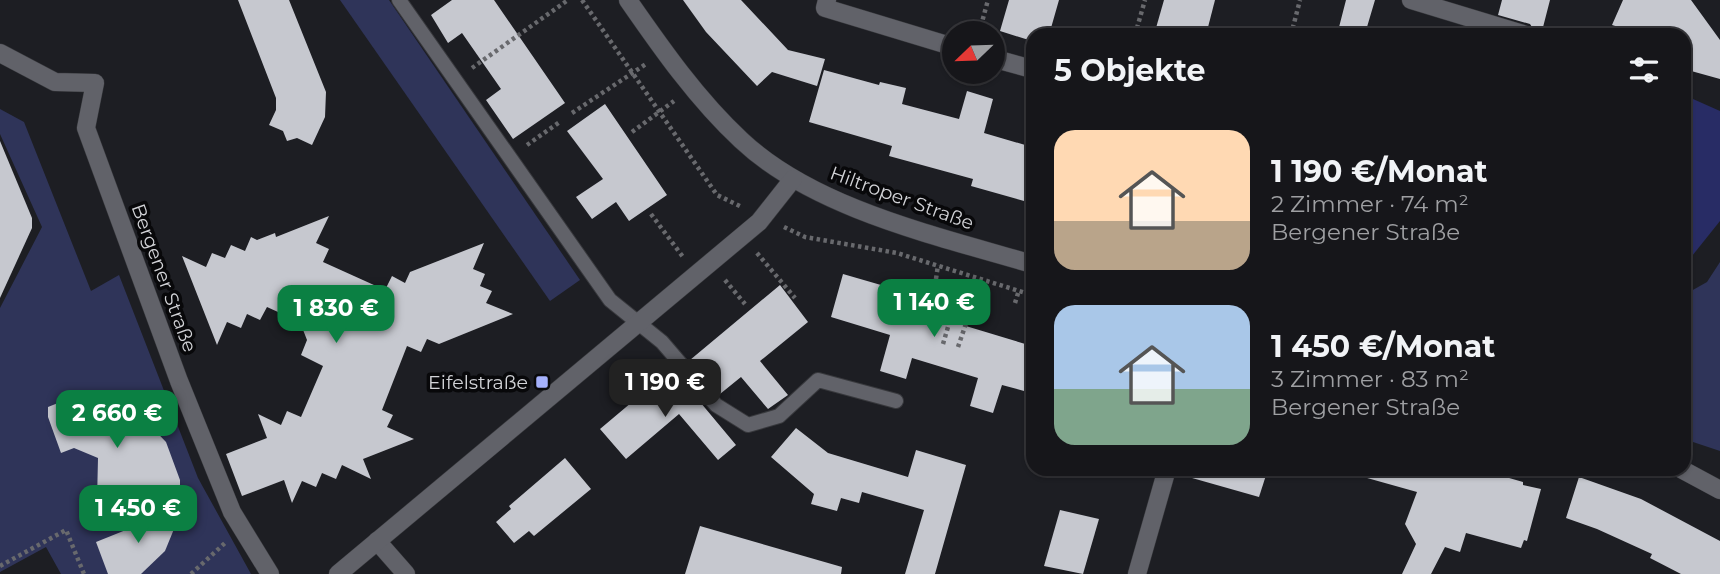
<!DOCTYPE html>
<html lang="de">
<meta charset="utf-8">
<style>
:root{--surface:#16161a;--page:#232327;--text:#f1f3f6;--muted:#9e9fa2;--line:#353539;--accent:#0b8043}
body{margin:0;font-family:Montserrat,sans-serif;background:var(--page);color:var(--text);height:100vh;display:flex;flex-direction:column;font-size:26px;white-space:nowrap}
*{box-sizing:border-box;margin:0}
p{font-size:23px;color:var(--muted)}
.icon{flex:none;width:38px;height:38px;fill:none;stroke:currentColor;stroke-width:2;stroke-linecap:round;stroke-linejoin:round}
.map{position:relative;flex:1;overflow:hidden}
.side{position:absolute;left:1026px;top:28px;width:665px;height:448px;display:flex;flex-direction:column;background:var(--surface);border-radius:21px;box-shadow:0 2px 5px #0004,0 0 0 2px var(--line)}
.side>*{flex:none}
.needle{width:46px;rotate:247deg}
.tools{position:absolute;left:942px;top:21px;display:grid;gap:14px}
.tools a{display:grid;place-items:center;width:63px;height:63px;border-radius:50%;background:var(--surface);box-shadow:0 2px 5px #0004,0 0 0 2px var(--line);font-size:35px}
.price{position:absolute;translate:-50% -60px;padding:0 16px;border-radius:14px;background:var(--accent);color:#fff;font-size:23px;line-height:46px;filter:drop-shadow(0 2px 4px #0008)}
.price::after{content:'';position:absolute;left:50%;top:42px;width:21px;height:16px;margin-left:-10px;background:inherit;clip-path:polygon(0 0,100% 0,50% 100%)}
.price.selected{background:#222;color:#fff}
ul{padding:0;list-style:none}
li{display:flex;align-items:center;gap:21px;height:175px;padding:0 28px}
li span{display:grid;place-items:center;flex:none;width:196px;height:140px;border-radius:21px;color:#555}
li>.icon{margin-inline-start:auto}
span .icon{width:84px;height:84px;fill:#fffc;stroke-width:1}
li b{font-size:30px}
h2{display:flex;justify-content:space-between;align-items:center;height:84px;padding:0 28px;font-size:30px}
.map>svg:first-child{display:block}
</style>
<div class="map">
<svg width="1720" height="574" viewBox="0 0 1720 574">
<rect width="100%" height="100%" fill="#1d1e23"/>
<g fill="#2f3459">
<path d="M340 0H389L580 280 550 301Z"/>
<path d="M0 109 24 122 91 291 119 275 198 478 251 574H61L46 547 0 572V308L42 227 0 134Z"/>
<path d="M1720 262V451L1684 439V295L1707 282Z"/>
</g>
<path fill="#282c65" d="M1684 95 1720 111V221L1684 266Z"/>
<g fill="#c6c8cf">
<path d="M238 0H289L326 92 325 117 312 145 297 138 287 141 283 131 269 125 276 110V98Z"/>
<path d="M452 0H494L565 103 513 139 486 100 501 89 462 33 448 43 431 15Z"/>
<path d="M683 0H741L788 50 825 59 817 86 772 72 757 86 706 32Z"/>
<path d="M1009 0H1059L1049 35H1032V41L1000 31Z"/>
<path d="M1164 0H1215L1206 35H1154Z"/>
<path d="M1346 0H1375L1367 27 1364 26 1361 35H1337Z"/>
<path d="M1502 0H1550L1541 35H1537L1530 24 1498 15Z"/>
<path d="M1623 0H1691L1720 40V79L1684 69V35H1645L1612 25Z"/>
<path d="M824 70 879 85 880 82 906 88 902 104 959 119 967 91 993 99 984 133 1032 147V170L1024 201 971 186 973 179 889 156 892 146 809 122Z"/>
<path d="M605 104 667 195 629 221 616 202 592 219 576 197 603 179 567 131Z"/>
<path d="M0 141 32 218V228L0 298Z"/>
<path d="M329 216 316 243 329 249 323 262 385 290 392 276 405 283 410 272 484 243 473 269 485 274 480 286 492 291 486 303 513 314 439 344 427 339 421 352 407 346 382 410 393 415 387 427 414 439 363 459 371 479 342 465 336 479 322 473 316 487 302 481 292 503 284 480 242 496 226 454 267 438 258 414 281 425 287 411 301 417 323 366 301 355 307 340 300 322 267 307 260 320 247 314 241 328 227 322 217 345 182 256 206 267 212 253 225 258 231 245 245 251 251 237 257 240 275 233 276 237Z"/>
<path d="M843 274 950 305 946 320 1032 346V363L1024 391 1002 385 993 413 970 406 978 378 912 358 906 379 880 371 890 335 831 317Z"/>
<path d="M780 285 808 322 760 361 788 395 768 409 741 377 720 394 690 360Z"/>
<path d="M675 372 736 445 718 460 679 414 626 459 600 429 657 381 659 384Z"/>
<path d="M68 399 105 400 141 416 166 442 180 480V500L97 501 98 458 74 448 61 453 48 417V407Z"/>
<path d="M796 428 828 453 908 477 916 450 966 465 935 574H905L924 510 862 492 859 503 841 498 837 511 811 504 814 494 771 457Z"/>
<path d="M565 458 591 489 534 536 529 531 514 543 496 522 511 509 509 506Z"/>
<path d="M1186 469H1268L1259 497 1185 476Z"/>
<path d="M1361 469H1478L1523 482V485L1541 489 1527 541 1524 540 1521 548 1466 533 1460 552 1445 547 1431 574H1402L1416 544 1405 524 1417 492 1360 476Z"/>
<path d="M1579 477 1641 499 1720 541V574H1681L1650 558 1652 554 1597 529 1566 518Z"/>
<path d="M183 507 165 551 141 574H108L96 542Z"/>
<path d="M1060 510 1099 519 1083 574 1044 566Z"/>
<path d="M700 526 842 567 841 574H685Z"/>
</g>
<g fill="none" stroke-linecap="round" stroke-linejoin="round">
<defs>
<path id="lane" d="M399 0 610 300 662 342 716 405 748 425 779 416 818 380 896 401"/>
<g id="street">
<path d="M827 0 825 8 954 47"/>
<path d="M1411 0 1526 35"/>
<path d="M0 53 55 82 95 83 86 128 179 381 232 512 270 574"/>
<path d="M992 58 1032 69"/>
<path d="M377 541 406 574"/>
<path d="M1137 574 1167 469"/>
</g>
<g id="secondary">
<path d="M628 0C662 49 697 99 741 140 814 209 938 236 1032 264"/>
<path d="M1681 469 1720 490"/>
<path d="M338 574 759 222 793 179"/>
</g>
</defs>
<use href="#lane" stroke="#38393d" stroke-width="16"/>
<use href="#street" stroke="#38393d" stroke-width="19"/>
<use href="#secondary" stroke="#38393d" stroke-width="19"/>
<g stroke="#68696d" stroke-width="4.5" stroke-dasharray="3.5 3.5" stroke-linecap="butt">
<path d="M582 0 717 195 742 207"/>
<path d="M979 33 988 0"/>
<path d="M1135 35 1145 0"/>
<path d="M1291 35 1300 0"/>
<path d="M472 68 568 0"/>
<path d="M572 113 646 64"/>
<path d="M632 132 674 101"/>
<path d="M527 145 561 121"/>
<path d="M651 214 683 257"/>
<path d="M784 227 805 237 897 253 1032 295"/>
<path d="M757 253 795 298"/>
<path d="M936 279 938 265"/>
<path d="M725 280 745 304"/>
<path d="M1015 303 1019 290"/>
<path d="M943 344 960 286"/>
<path d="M958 347 977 291"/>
<path d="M0 566 66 530 84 574"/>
<path d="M191 574 225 543"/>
</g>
<use href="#lane" stroke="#616269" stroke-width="14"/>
<use href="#street" stroke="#616269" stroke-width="18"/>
<use href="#secondary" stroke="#616269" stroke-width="18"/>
</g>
<rect fill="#a5b1fc" stroke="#08080a" stroke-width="2.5" x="535" y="375" width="14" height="14" rx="3.5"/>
<g text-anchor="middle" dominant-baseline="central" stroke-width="7" stroke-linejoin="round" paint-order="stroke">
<g font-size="19" fill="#d2d3d7" stroke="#08080a">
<text transform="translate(902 198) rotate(20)">Hiltroper Straße</text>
<text transform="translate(164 278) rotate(70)">Bergener Straße</text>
</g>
<g font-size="19" fill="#d2d3d7" stroke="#08080a" text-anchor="end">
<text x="528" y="382">Eifelstraße</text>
</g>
</g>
</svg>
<div class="tools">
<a><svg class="needle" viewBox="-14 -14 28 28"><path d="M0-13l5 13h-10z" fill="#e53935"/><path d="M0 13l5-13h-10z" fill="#9e9fa2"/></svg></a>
</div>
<b class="price" style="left:934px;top:339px">1 140 €</b>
<b class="price" style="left:336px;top:345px">1 830 €</b>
<b class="price selected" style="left:665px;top:419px">1 190 €</b>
<b class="price" style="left:117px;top:450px">2 660 €</b>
<b class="price" style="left:138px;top:545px">1 450 €</b>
<section class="side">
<h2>5 Objekte<svg class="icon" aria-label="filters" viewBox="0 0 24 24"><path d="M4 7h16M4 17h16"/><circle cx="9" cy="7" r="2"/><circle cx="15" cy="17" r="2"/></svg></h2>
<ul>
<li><span style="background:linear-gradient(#ffd9b3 65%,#b9a48a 0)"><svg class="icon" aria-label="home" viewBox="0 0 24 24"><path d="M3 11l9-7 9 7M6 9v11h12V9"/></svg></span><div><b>1 190 €/Monat</b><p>2 Zimmer · 74 m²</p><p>Bergener Straße</p></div></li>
<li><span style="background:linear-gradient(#a9c7e8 60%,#7fa58c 0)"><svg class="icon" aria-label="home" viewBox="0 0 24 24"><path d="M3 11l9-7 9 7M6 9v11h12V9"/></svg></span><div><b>1 450 €/Monat</b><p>3 Zimmer · 83 m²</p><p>Bergener Straße</p></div></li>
</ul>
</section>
</div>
